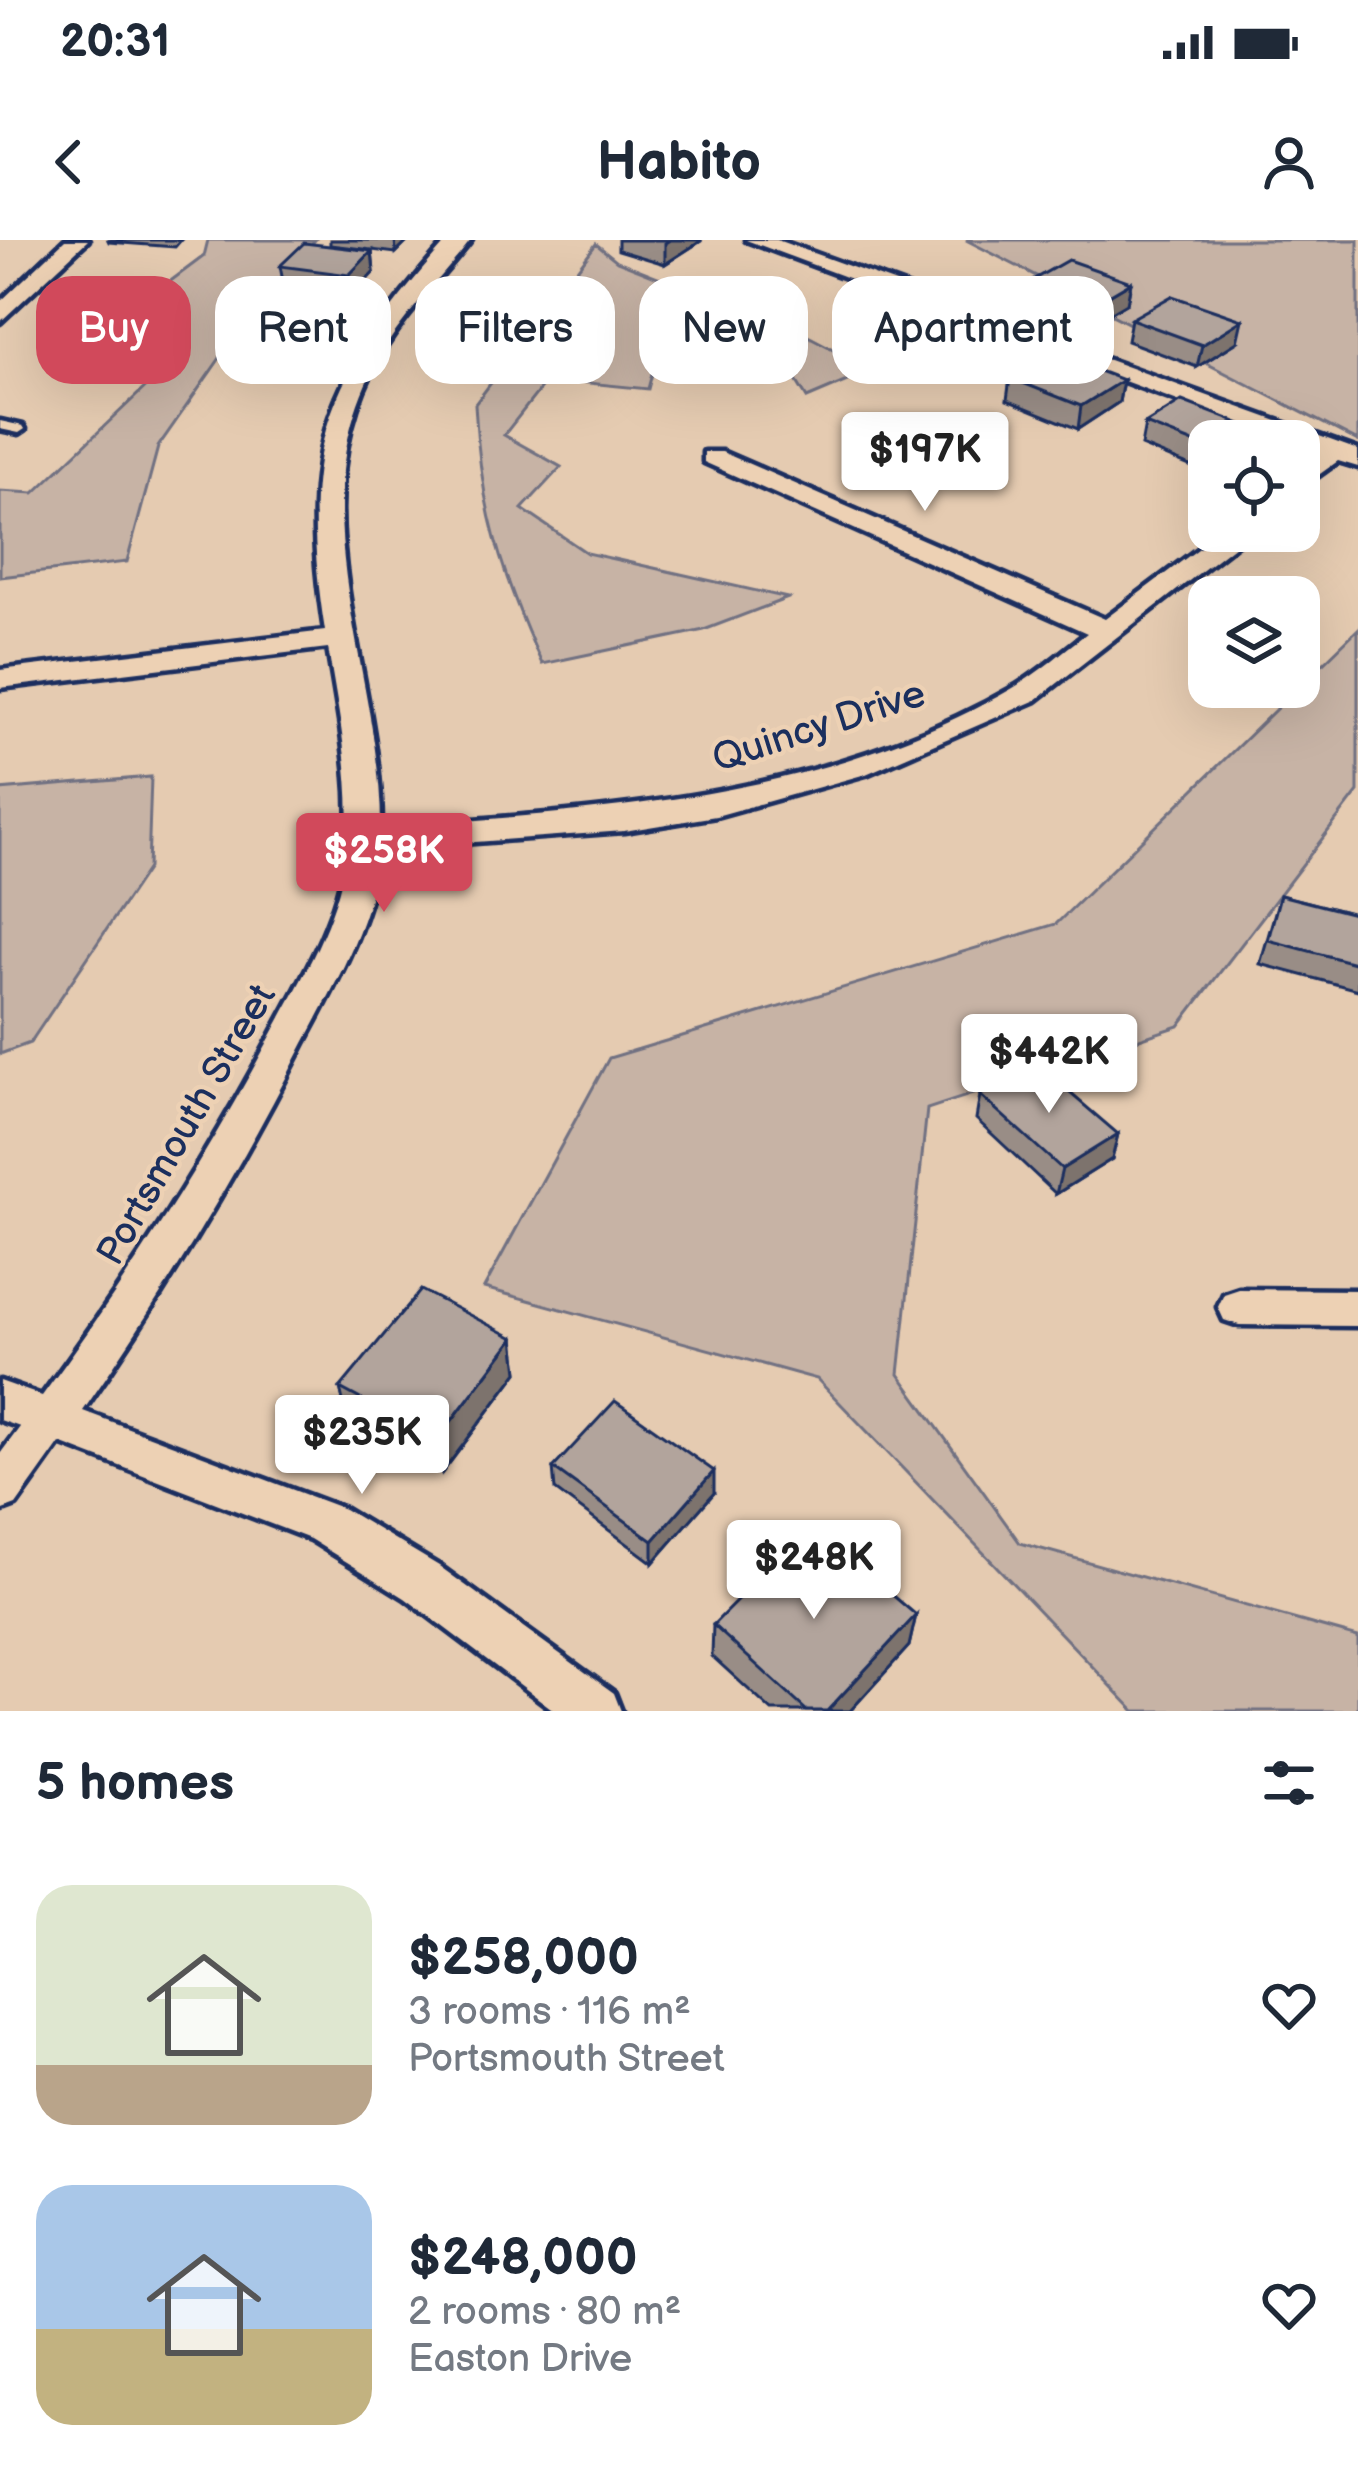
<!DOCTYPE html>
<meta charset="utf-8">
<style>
:root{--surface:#fff;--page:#f6f6f7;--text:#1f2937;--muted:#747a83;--accent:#d1495b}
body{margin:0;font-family:"Balsamiq Sans",sans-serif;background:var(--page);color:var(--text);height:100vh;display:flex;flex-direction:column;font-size:45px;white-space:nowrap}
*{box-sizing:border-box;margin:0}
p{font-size:39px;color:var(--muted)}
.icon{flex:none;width:66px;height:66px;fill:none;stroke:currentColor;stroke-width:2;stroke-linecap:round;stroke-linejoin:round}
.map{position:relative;height:1471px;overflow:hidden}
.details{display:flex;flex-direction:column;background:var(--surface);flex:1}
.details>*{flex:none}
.banner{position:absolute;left:36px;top:36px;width:1287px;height:108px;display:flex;gap:24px}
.controls{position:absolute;left:1188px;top:180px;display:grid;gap:24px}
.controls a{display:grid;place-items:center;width:132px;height:132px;border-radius:24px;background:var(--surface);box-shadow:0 12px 48px #0002;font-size:60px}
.price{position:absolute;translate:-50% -102px;padding:0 27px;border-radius:12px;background:#fff;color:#222;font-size:39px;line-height:78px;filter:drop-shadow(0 3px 6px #0008)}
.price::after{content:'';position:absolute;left:50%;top:72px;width:36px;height:27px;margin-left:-18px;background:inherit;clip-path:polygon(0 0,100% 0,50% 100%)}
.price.selected{background:var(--accent);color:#fff}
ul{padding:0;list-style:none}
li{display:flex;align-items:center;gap:36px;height:300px;padding:0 36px}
li span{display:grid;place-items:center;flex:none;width:336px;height:240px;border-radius:36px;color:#555}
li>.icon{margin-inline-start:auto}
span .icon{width:144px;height:144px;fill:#fffc;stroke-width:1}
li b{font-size:51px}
h2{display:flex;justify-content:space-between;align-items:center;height:144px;padding:0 36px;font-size:51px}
.tag{padding:0 42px;border-radius:36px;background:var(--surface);box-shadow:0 12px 48px #0002;font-size:42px;line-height:108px}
.tag.selected{background:var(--accent);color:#fff}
.status{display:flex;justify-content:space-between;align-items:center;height:84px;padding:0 60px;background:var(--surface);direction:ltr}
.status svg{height:33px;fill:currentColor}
header{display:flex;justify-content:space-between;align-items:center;height:156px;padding:0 36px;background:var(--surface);font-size:54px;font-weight:800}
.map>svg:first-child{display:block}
</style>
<div class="status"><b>20:31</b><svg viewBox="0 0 49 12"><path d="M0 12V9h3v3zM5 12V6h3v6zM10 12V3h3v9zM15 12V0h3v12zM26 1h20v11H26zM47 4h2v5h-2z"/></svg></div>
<header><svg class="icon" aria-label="back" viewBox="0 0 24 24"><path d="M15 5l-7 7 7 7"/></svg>Habito<svg class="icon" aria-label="person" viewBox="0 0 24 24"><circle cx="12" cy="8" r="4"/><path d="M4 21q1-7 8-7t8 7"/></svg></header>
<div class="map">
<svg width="1358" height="1471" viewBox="0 0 1358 1471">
<rect width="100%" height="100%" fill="#e5cbb1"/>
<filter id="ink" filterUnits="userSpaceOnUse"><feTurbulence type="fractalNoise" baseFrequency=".00833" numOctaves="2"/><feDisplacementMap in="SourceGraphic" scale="24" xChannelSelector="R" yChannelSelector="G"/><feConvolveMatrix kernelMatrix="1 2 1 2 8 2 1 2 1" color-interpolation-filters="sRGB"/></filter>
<g filter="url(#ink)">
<g fill="#c7b3a5" stroke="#717182" stroke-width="3">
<path d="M208 0H315L255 68 158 207 127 322 0 337V251L34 253 154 139 91 120 117 81 204 16Z"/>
<path d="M966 0H1358V201Z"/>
<path d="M596 4 617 21 810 97 873 130 807 158 781 116 657 115 648 149 548 139 504 195 561 227 522 269 587 313 788 358 704 390 542 424C500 331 480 266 475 164Z"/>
<path d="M1358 389V552L1179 786 927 869 899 1134 1020 1303 1358 1397V1471H1135L817 1139 484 1048 609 818 1056 684Z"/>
<path d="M151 537 148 628 30 803 0 814V550Z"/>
</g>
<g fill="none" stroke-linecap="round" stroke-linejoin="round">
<defs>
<path id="service" d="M0 181 23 186 25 189 19 193 0 189Z"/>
<g id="minor">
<path d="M65 0H88L0 82V62Z"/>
<path d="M448 0H471C441 39 405 73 380 116 292 267 381 428 381 587 598 571 820 560 1013 448 1039 433 1063 411 1087 393L704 222V212H722L1105 379 1222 291H1253L1036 460 866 534 716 576 624 591 380 609C372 680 337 741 304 803 239 931 164 1054 83 1171L344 1269 439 1326 614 1453 621 1471H555L405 1358 310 1299 60 1203 16 1265 0 1271V1214L20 1187 0 1180V1141L42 1156C127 1040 205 920 272 794 302 738 337 681 346 617 355 548 339 477 328 408L0 448V430L325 391C296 205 326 139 448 0Z"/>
<path d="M746 0H777L1344 205 1358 210V227L1338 221 1299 249V227L1316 213 1299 206V201H1285Z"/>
<path d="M1239 1049 1358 1050V1086L1239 1085 1224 1080 1218 1067 1224 1054Z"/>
</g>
</defs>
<use href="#service" stroke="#1b2f5e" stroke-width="9"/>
<use href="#minor" stroke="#1b2f5e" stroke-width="9"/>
<use href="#service" fill="#edd1b4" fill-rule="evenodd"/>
<use href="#minor" fill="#edd1b4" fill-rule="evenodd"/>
</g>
<g fill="#998d86" stroke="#1b2f5e" stroke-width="3">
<path d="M108 0H181L175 7 109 2Z"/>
<path d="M330 0H409L396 13 330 5Z"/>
<path d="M618 0H701V1L665 24 618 10Z"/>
<path d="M372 11 374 32 352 56 284 47 280 26Z"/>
<path d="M1029 42H1131L1127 63 1088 86 1026 63Z"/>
<path d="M1131 79 1237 102 1197 127 1127 101Z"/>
<path d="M1010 138 1123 140 1119 162 1078 189 1007 160Z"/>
<path d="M1145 184 1209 201V232L1207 233 1141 206Z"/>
<path d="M1280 655 1358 675V750L1260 724Z"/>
<path d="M980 855 1118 894 1112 919 1056 954 976 879Z"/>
<path d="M514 1098 518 1132 442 1233 348 1182 340 1148Z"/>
<path d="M553 1228 714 1253 653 1323 555 1250Z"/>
<path d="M916 1375 909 1406 850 1471H772L712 1416 713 1385Z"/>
</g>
<g fill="#7d736d" stroke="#1b2f5e" stroke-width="3">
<path d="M395 0H409L396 13Z"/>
<path d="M670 0H701V1L665 24V3Z"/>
<path d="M372 11 374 32 352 56 349 35Z"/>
<path d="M1131 42 1127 63 1088 86 1092 65Z"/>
<path d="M1242 80 1237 102 1197 127 1202 105Z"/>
<path d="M1123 140 1119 162 1078 189 1081 166Z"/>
<path d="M1249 187 1246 201H1228Z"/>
<path d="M1118 894 1112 919 1056 954 1062 929Z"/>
<path d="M514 1098 518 1132 442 1233 437 1200Z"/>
<path d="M714 1231V1253L653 1323V1301Z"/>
<path d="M916 1375 909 1406 850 1471H827Z"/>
</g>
<g fill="#b2a49c" stroke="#1b2f5e" stroke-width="3">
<path d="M304 3 372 11 349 35 280 26Z"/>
<path d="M1068 20 1131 42 1092 65 1029 42Z"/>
<path d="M1172 56 1242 80 1202 105 1131 79Z"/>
<path d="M1052 113 1123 140 1081 166 1010 138Z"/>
<path d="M1182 161 1249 187 1228 201H1209V209L1145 184Z"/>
<path d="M1280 655 1358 675V724L1268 700Z"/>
<path d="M1035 823 1118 894 1062 929 980 855Z"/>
<path d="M421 1050 514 1098 437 1200 340 1148Z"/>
<path d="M615 1161 714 1231 653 1301 553 1228Z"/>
<path d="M811 1286 916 1375 827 1471H807L713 1385Z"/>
</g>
</g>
<g text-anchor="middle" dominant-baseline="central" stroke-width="9" stroke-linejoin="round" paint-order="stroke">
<g font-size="39" fill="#1b2f5e" stroke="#edd1b4">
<text transform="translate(819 487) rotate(-18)">Quincy Drive</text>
<text transform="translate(187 885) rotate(-60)">Portsmouth Street</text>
</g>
</g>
</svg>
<div class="controls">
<a><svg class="icon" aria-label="locate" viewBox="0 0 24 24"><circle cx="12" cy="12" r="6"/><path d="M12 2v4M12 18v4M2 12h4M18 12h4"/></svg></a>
<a><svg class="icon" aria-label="layers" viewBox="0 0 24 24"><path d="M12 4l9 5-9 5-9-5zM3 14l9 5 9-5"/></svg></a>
</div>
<b class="price" style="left:925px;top:274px">$197K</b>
<b class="price selected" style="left:384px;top:675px">$258K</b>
<b class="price" style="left:1049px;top:876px">$442K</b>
<b class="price" style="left:362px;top:1257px">$235K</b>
<b class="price" style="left:814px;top:1382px">$248K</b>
<div class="banner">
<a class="tag selected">Buy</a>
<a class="tag">Rent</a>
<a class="tag">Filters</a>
<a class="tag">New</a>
<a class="tag">Apartment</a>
</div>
</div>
<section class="details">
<h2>5 homes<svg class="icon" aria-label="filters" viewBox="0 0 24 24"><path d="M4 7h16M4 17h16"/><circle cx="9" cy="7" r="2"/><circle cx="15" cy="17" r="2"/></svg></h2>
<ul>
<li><span style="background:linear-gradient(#dfe7d0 75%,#b9a48a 0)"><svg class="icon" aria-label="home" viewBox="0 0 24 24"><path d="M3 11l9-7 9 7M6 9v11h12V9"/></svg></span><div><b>$258,000</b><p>3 rooms · 116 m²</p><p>Portsmouth Street</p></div><svg class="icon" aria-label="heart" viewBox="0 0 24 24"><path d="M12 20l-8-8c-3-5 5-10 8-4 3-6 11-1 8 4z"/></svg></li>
<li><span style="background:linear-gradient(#a9c7e8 60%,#c2b280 0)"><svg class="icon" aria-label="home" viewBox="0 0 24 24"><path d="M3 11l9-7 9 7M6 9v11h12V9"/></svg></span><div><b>$248,000</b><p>2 rooms · 80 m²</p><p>Easton Drive</p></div><svg class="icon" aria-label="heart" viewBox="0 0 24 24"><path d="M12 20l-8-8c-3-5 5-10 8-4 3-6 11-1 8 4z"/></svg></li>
</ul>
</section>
